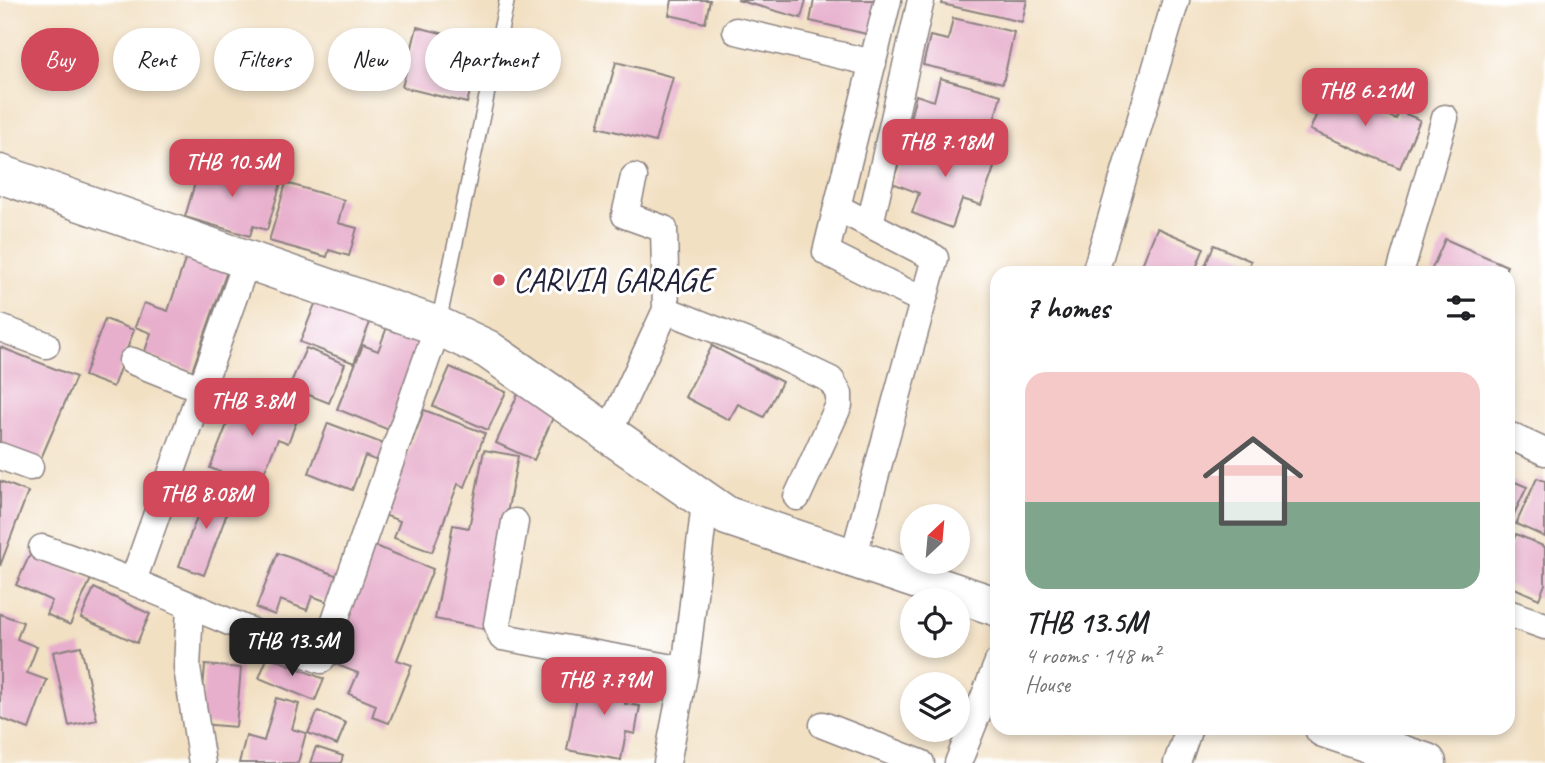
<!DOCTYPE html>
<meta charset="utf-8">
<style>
:root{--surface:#fff;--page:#f2f2f2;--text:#202124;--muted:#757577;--accent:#d1495b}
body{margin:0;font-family:Caveat,sans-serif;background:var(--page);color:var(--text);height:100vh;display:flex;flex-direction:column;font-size:26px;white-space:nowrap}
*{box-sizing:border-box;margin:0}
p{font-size:23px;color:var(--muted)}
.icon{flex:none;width:38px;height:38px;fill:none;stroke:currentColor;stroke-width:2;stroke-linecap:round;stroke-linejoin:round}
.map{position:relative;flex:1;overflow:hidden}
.drawer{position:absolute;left:990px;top:266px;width:525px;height:469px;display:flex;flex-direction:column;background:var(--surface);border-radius:21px;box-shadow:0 4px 10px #0003}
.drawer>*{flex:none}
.guide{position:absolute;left:21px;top:28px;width:665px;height:63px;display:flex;gap:14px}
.needle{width:46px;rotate:26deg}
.controls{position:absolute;left:900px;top:504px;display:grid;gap:14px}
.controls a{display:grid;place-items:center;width:70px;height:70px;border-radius:50%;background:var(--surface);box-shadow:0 4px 10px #0003;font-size:35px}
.price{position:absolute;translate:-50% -60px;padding:0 16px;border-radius:14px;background:var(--accent);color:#fff;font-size:23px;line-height:46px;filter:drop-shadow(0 2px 4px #0008)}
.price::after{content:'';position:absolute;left:50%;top:42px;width:21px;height:16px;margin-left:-10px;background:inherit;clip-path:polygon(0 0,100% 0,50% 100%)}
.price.active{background:#222;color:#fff}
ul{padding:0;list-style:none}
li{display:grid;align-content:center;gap:14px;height:371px;padding:0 35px}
li span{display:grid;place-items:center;height:217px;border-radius:21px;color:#555}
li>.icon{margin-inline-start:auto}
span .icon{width:126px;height:126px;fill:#fffc;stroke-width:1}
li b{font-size:30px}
h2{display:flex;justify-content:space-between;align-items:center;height:84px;padding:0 35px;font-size:30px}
.pill{padding:0 24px;border-radius:32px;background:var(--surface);box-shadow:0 4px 10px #0003;font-size:24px;line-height:63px}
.pill.active{background:var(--accent);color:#fff}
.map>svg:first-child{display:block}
</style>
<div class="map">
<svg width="1545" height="763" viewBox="0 0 1545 763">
<rect width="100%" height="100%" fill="#fff"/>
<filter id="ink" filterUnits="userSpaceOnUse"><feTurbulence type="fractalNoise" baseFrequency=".0143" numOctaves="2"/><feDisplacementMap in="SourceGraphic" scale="14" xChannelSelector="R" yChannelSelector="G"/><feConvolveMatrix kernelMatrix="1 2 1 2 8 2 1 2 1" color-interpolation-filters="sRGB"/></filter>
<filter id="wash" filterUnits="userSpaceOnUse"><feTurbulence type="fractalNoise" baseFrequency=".00686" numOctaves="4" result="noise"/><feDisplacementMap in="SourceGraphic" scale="28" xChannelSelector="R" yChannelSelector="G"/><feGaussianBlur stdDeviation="1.57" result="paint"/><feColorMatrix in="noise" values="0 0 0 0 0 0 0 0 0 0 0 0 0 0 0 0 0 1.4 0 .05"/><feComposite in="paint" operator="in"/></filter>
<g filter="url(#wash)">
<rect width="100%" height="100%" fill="#f2e0c3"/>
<g id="blocks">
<g fill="#e7afcc">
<path d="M672 0H710L705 23 669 15Z"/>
<path d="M737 0H806L801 18Z"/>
<path d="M814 0H879L871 35 810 21Z"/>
<path d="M943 0H1027L1022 22 942 4Z"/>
<path d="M953 18 1014 32 1003 83 923 65 930 36 948 40Z"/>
<path d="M417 27 465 39 457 71 474 76 467 103 402 87Z"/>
<path d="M616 62 673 77 655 142 598 127Z"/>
<path d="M940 78 1001 95 987 146 909 123 916 95 934 101Z"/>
<path d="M1327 89 1396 119 1399 111 1420 120 1400 168 1310 130Z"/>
<path d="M926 134 997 159 981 205 962 199 952 228 912 213 919 193 892 183 902 155 917 160Z"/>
<path d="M202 159 281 183 267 230 253 226 250 236 185 217Z"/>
<path d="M286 183 344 200 338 223 357 228 349 256 329 250 327 257 269 241Z"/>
<path d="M1157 228 1204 248 1194 273 1139 272Z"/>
<path d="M1445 239 1507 266 1504 273H1430Z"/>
<path d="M1214 245 1251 261 1246 273H1202Z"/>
<path d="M186 257 227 271 192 371 144 354 151 333 135 327 144 303 168 311Z"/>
<path d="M317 299 371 320 354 363 300 342Z"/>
<path d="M105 319 134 330 113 387 84 376Z"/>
<path d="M389 322 426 337 389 430 337 409 363 345 378 351Z"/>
<path d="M712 346 782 382 764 417 738 404 729 420 685 397Z"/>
<path d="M0 347 76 377 39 463 0 447Z"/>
<path d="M306 348 345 364 329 403 289 387Z"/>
<path d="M450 367 506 392 488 430 433 406Z"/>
<path d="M522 385 560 402 534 460 496 443Z"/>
<path d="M240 391 299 415 288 443 278 439 258 487 210 468Z"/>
<path d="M424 410 485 433 465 487 458 484 432 552 394 538 400 521 384 515Z"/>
<path d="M328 423 387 445 380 462 365 456 352 490 309 473Z"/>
<path d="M484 450 518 456 485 629 435 619 453 525 469 528Z"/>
<path d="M1537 478 1545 481V537L1516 524Z"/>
<path d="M1508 479 1527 487 1508 526Z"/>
<path d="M0 481 28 492 0 566Z"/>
<path d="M208 487 233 497 204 575 179 566Z"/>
<path d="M1516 534 1545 547V584L1539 599 1508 585V551Z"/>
<path d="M373 545 433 569 397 660 412 665 389 723 372 717 376 705 349 694 358 673 327 661Z"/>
<path d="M31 552 91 579 70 625 46 614 52 601 16 585Z"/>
<path d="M278 553 346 579 336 605 312 596 307 610 280 600 275 615 256 608Z"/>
<path d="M94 588 150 614 137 643 81 618Z"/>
<path d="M0 614 23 622 17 639 37 647 27 673 47 680 29 729 0 718Z"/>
<path d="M81 646 97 720 69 726 53 652Z"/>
<path d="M268 656 324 679 315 701 259 678Z"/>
<path d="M205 665 241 668 236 727 200 724Z"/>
<path d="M603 669 631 674 625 704 640 706 635 734 626 732 621 760 567 750 579 686 599 690Z"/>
<path d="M276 698 299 704 292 729 306 733 298 763H239L246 736 264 741Z"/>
<path d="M318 711 346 723 337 745 308 733Z"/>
<path d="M316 747 343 756 341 763H310Z"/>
</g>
</g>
</g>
<g filter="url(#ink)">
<use href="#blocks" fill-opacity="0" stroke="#8a817f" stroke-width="2"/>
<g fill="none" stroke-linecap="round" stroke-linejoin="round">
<defs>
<path id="lane" d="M438 325 507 0"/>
<g id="street">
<path d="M888 0 826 252 922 300"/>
<path d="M736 31 873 63"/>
<path d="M838 208 935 258 853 558"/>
<path d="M870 224 921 0"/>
<path d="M1095 273 1176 0"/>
<path d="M1400 273 1445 118"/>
<path d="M666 310 772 352 831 380 839 394V405L797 497"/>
<path d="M0 328 46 345"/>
<path d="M132 361 202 389"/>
<path d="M608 434 666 310 664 229 625 215 634 177"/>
<path d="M1508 435 1545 452"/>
<path d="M0 456 30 467"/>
<path d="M515 522 497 624 502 637 685 670"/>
<path d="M42 548C137 580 228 623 321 660L438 326"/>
<path d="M133 581 247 260"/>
<path d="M190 607 187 668 202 763"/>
<path d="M1508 613 1545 626"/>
<path d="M823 725 921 763"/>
<path d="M667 763 685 670 705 503"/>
<path d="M958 763 998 662"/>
<path d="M1177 763 1189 728"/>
</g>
<g id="secondary">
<path d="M0 174 438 326 487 349 727 516 998 607"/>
<path d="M1324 728 1427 763"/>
</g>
</defs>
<use href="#lane" stroke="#8a817f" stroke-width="17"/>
<use href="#street" stroke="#8a817f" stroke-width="29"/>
<use href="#secondary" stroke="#8a817f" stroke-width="41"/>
<use href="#lane" stroke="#fff" stroke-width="14"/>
<use href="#street" stroke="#fff" stroke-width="26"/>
<use href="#secondary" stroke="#fff" stroke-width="38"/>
</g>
</g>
<circle fill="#d1495b" stroke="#fff" stroke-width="2.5" cx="499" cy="280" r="7"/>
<g text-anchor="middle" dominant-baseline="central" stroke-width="6" stroke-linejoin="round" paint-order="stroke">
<g font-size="33" fill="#22223b" stroke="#fff" text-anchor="start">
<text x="513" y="280">CARVIA GARAGE</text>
</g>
</g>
</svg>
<div class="controls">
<a><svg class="needle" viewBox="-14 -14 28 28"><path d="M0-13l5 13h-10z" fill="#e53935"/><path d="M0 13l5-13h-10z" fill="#757577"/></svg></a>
<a><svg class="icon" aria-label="locate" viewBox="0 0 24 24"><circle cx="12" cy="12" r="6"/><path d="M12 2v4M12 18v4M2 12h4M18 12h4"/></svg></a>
<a><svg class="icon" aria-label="layers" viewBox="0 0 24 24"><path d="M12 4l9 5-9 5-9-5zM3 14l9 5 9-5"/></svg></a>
</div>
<b class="price" style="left:1365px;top:128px">THB 6.21M</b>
<b class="price" style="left:945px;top:179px">THB 7.18M</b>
<b class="price" style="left:232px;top:199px">THB 10.5M</b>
<b class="price" style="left:252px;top:438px">THB 3.8M</b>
<b class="price" style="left:206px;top:531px">THB 8.08M</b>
<b class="price active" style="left:292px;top:678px">THB 13.5M</b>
<b class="price" style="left:604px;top:717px">THB 7.79M</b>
<div class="guide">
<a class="pill active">Buy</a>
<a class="pill">Rent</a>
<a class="pill">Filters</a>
<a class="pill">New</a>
<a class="pill">Apartment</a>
</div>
<section class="drawer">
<h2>7 homes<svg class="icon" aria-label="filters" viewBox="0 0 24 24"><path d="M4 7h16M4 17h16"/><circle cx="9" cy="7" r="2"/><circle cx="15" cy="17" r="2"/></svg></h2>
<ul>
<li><span style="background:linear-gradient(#f6c9c9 60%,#7fa58c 0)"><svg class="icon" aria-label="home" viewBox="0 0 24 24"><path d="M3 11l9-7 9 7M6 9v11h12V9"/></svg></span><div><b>THB 13.5M</b><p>4 rooms · 148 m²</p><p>House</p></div></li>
</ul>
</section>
</div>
